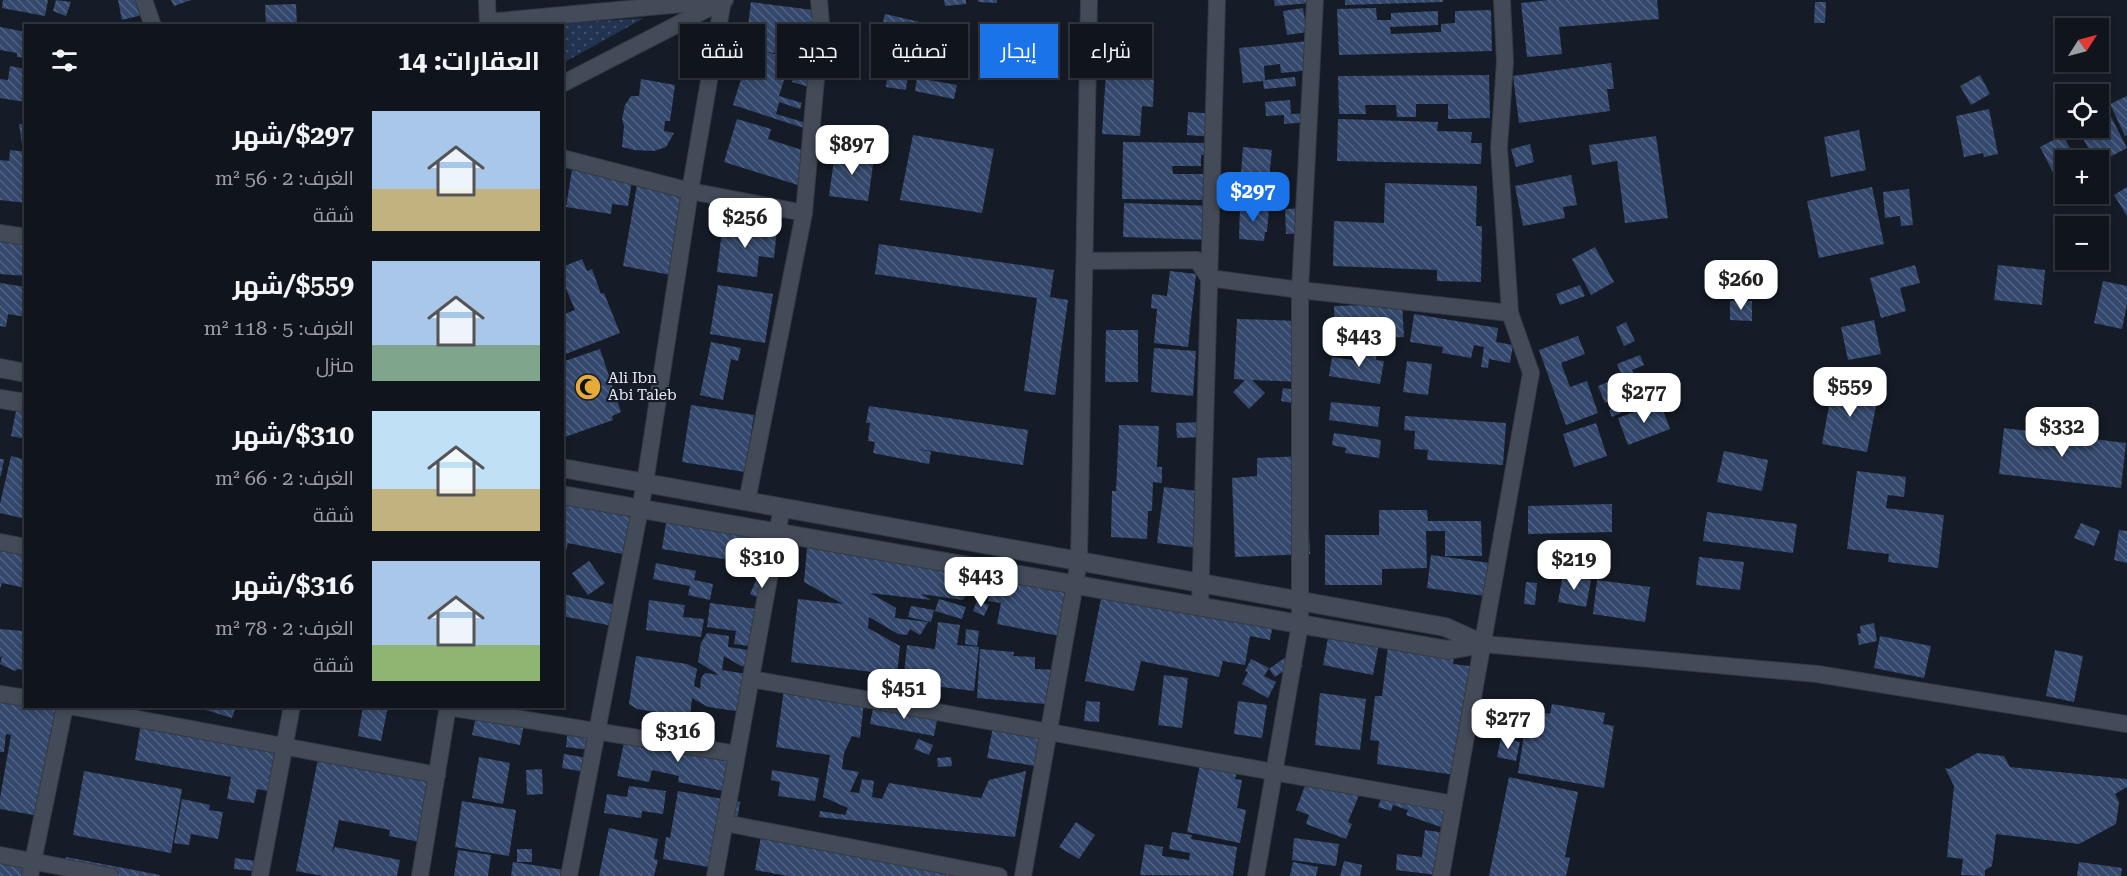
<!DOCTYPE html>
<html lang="ar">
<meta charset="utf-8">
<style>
:root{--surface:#10151d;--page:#1e222a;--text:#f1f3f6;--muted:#9c9fa4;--line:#30343b;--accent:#1a73e8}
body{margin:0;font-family:"Roboto Serif",Cairo,serif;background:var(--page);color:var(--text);direction:rtl;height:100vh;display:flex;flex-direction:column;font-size:22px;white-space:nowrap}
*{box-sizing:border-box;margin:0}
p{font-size:20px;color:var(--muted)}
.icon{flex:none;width:33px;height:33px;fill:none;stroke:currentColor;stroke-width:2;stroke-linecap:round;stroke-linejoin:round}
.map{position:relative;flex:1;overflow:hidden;direction:ltr}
.side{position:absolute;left:24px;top:24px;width:540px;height:684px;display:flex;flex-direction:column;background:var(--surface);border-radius:0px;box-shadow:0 3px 9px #0003,0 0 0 2px var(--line);direction:rtl}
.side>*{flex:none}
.banner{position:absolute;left:582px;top:24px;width:570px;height:54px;direction:rtl;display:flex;gap:12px}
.needle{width:39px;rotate:54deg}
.fabs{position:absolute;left:2055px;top:18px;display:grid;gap:12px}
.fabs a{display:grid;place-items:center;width:54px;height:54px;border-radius:0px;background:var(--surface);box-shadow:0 3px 9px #0003,0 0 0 2px var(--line);font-size:30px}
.price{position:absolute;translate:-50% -51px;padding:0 14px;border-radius:12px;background:#fff;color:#222;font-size:20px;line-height:39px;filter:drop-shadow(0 2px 3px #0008)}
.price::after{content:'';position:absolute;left:50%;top:36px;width:18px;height:14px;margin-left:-9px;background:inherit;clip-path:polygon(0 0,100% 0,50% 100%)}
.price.active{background:var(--accent);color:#fff}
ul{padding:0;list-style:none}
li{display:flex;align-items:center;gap:18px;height:150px;padding:0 24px}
li span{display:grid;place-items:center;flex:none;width:168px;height:120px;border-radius:0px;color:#555}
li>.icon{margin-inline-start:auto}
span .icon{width:72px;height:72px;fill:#fffc;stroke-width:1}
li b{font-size:26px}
h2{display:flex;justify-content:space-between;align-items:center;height:72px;padding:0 24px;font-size:26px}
.pill{padding:0 21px;border-radius:0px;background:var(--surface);box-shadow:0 3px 9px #0003,0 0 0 2px var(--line);font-size:21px;line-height:54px}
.pill.active{background:var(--accent);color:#fff}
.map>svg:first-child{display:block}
</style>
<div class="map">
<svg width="2127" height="876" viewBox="0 0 2127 876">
<defs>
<pattern id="grass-dots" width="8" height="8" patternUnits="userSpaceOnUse" patternTransform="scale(1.5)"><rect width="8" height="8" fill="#213351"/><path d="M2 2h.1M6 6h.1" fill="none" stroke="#41516b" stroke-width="1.8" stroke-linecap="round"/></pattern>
<pattern id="building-back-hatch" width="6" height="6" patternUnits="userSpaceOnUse" patternTransform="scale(1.5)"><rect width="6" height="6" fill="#33486c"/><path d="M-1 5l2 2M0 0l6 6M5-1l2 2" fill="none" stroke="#516382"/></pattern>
</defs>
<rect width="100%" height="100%" fill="#151c27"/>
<path fill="url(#grass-dots)" d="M644 18 563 63 562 26H530Z"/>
<g fill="url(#building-back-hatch)">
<path d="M3 0H48L45 16 2 8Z"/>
<path d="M56 0 71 2 66 16 53 11Z"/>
<path d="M118 0H146L150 13 122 20Z"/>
<path d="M171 0H191L174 6Z"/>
<path d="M944 0H966V4L945 6Z"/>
<path d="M978 0H997V3L978 2Z"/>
<path d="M1274 0H1310V3L1275 6Z"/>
<path d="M1345 0H1443V2L1345 5Z"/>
<path d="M1549 0H1657L1659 19 1559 27 1562 54 1527 57 1521 3Z"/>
<path d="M751 2 821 11 815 58 767 52 815 67 809 87 792 82 796 70 788 67 779 96 802 103 800 109 779 102 776 114 806 123 804 128 733 105 750 50 745 49Z"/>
<path d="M1815 2H1826L1825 23H1814Z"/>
<path d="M296 4 297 26H266L265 5Z"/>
<path d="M1303 8 1307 32 1287 35 1283 11Z"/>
<path d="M1376 8 1377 20H1391V13L1438 11V25L1390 27 1391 34 1441 32V24L1455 23V11L1491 10 1492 51 1339 55 1337 9Z"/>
<path d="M885 14 924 23 914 68 874 59Z"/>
<path d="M0 27 26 32V58L17 57V53L0 50Z"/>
<path d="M1109 27 1132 28 1131 58 1107 57Z"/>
<path d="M951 28 966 29 961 74 946 72Z"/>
<path d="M1309 41 1312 70 1281 73 1280 64 1264 66 1265 80 1295 77 1296 86 1264 89 1263 81 1243 83 1239 48Z"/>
<path d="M1611 63 1614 89H1607L1610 111 1519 123 1513 76Z"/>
<path d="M10 66 26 69V102L0 98V79L8 80Z"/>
<path d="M888 71 908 74 906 90 886 87Z"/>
<path d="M1106 72 1154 75 1153 107 1142 106 1140 136 1102 134Z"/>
<path d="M1489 75 1490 118 1448 119V104H1416V117H1397L1396 105H1365L1366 114H1339L1338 76Z"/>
<path d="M1980 75 1990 94 1971 105 1960 86Z"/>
<path d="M917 78 957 85 954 99 915 91Z"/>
<path d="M641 79 675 85 670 121H665L664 131 674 133 666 147 654 151 634 150 622 147 624 126 622 119 625 105 631 96H639Z"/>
<path d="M2127 96V135L2125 136 2110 104Z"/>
<path d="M1290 100 1291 114 1309 113V122L1284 124V115L1266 116 1265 102Z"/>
<path d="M1989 109 1998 154 1984 157 1983 153 1964 157 1956 116Z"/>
<path d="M2108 111 2127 148 2098 163V160H2095L2077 128H2098V116Z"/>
<path d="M1188 112 1217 114 1216 137 1187 135Z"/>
<path d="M737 119 771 129 768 139 811 153 801 186 724 162Z"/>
<path d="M1338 119 1438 122 1437 131 1472 132 1471 143H1482L1481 164 1337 161Z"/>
<path d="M19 124H26V144H22Z"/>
<path d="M1859 130 1866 170 1831 177 1824 137Z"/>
<path d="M913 135 994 149 982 213 900 200Z"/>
<path d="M2063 135 2076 160H2066V181L2059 184 2040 147Z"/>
<path d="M1656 136 1668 218 1625 223 1617 161 1592 165 1589 145Z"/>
<path d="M1123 142 1210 143V155H1201V166H1172L1173 174H1212V200L1122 199Z"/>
<path d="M1530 144 1534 162 1516 167 1511 149Z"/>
<path d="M1243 147 1272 150 1268 189 1240 186Z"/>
<path d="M10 150 26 152V203L0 200V160L9 161Z"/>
<path d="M835 152 874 157 868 201 829 196Z"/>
<path d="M572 170 632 180 628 206 612 204 611 214 566 207Z"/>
<path d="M1571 175 1577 205 1563 207 1565 218 1523 226 1515 186Z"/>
<path d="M638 179 692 189 676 276 623 266Z"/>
<path d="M1385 183 1477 186 1476 226H1482L1481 282 1437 281V270L1333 266 1334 221 1384 223Z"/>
<path d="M1872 187 1884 244 1819 258 1807 201Z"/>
<path d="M2127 187V216L2114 195Z"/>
<path d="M1909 189 1913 225 1901 226 1900 216 1885 218 1883 192Z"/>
<path d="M1124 203 1212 206 1211 240 1123 237Z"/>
<path d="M1240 207 1269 208 1267 232H1265L1264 241 1239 239Z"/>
<path d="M1307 208V233L1286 234 1285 209Z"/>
<path d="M723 223 777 229 774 258 759 256 757 277 717 272Z"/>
<path d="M0 236 26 237V276L0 274Z"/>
<path d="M879 244 1054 270 1050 297 1068 300 1055 395 1024 391 1037 298 875 274Z"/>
<path d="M1595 247 1614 282 1591 295 1572 259Z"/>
<path d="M582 259 587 271 592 269 601 294 604 293 620 333 563 355 562 315 575 310 562 279V267Z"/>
<path d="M1915 265 1920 283 1900 288 1906 311 1881 318 1870 278Z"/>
<path d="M1998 265 2045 270 2042 305 1994 300Z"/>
<path d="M1170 271 1196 274 1188 347 1154 343 1157 309 1151 308 1152 294 1167 296Z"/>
<path d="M2103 281 2127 286V304L2122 329 2094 323Z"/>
<path d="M0 283 26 287V317L8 314 6 327 0 326Z"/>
<path d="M718 285 773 294 765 343 710 334Z"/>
<path d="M1580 285 1585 296 1560 305 1556 294Z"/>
<path d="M1730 301H1752V321L1730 320Z"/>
<path d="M1402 304 1404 337 1359 339 1360 349 1335 350 1334 306Z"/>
<path d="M1414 314 1498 328 1496 342 1513 345 1510 363 1489 359 1488 368 1481 367 1484 347 1474 345 1471 358 1442 353 1443 347 1410 342Z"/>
<path d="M1237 319 1300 321 1305 382 1252 380 1265 393 1249 409 1233 392 1245 380 1234 379Z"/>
<path d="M1874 320 1881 354 1848 360 1841 327Z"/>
<path d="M1626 322 1635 341 1624 346 1616 327Z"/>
<path d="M1106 330H1138V382H1105Z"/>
<path d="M1578 336 1585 354 1561 363 1570 387 1587 381 1598 413 1566 425 1539 350Z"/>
<path d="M711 342 741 348 738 361 731 359 723 400 700 395Z"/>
<path d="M1154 348 1196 351 1193 396 1151 392Z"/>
<path d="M600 349 621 412 612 416 613 420 562 438V362Z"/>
<path d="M1362 349 1377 351 1376 360 1384 361 1380 384 1329 376 1332 357 1360 361Z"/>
<path d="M1640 355 1644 365 1632 370 1640 389 1605 403 1598 386 1622 376 1617 364Z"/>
<path d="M1407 361 1432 364 1428 395 1403 392Z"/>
<path d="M1833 384 1874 391 1871 406H1876L1867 452 1822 444Z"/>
<path d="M1283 388 1301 391 1298 404 1281 401Z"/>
<path d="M1653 390 1658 398 1647 406 1642 398Z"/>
<path d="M1629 399 1633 407 1612 417 1609 410Z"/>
<path d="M18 401 26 403V439L11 436Z"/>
<path d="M1331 402 1380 407 1378 427 1329 420Z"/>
<path d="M1660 402 1670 429 1628 445 1618 418Z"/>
<path d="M691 405 754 415 745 472 682 462Z"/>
<path d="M869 406 1028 430 1023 465 918 449 931 452 929 464 873 453 875 442 868 441 870 423H866Z"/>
<path d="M1405 416 1506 423 1503 465 1427 460 1428 450 1414 449 1415 431 1404 430Z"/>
<path d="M1202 422 1203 437 1177 438 1176 423Z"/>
<path d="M1596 423 1607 456 1574 467 1563 434Z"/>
<path d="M1119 425 1159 426 1157 467H1162V483L1153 482 1152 511H1148L1147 539 1111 537 1112 491H1116Z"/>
<path d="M2004 428 2126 443 2121 488 1999 474Z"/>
<path d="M1334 433 1381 440 1379 458 1345 453 1346 448 1332 445Z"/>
<path d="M1724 451 1768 460 1762 491 1717 482Z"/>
<path d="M11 456 26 460V519L0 513V504Z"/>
<path d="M1303 456 1307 488 1310 554 1235 557 1232 478 1257 476V458Z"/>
<path d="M0 459H4L1 476H0Z"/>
<path d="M1857 471 1906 477 1904 497 1888 495 1886 508 1944 515 1938 568 1888 562 1889 554 1847 549Z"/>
<path d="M1164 487 1212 493 1205 549 1157 543Z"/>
<path d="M562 496 636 509 627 555 568 543 562 565Z"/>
<path d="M1612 504V532L1528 534V506Z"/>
<path d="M1379 510H1427L1428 521H1481L1482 556H1445V531H1426L1427 568 1382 569V585H1325V535H1379Z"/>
<path d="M1707 512 1797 524 1793 553 1703 541Z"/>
<path d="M667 516 785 534 780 568 662 549Z"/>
<path d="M2081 523 2100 531 2094 546 2074 538Z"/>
<path d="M2119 530 2127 531V563L2114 560Z"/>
<path d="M0 547 26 552V588L2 583 0 589Z"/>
<path d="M807 548 973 567 971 587 963 600 921 594 931 600 870 593 896 608 895 618 928 622 920 635 910 629 907 635 898 634 869 617 868 628 900 646 897 675 791 662 798 599 843 604 804 582Z"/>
<path d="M1431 555 1490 563 1485 596 1427 588Z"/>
<path d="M1699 557 1744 562 1740 590 1696 585Z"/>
<path d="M589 561 605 583 588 595 572 573Z"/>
<path d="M656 563 696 571 694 580 713 584 710 600 688 595 690 586 653 579Z"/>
<path d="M994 571 1075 586 1065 637 997 624 1001 603 988 601Z"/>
<path d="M1563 574 1591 580 1586 607 1558 602Z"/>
<path d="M758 576 773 583 766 601 750 594Z"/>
<path d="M1597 580 1650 587 1645 622 1593 614Z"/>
<path d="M1526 582 1537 583 1535 605 1524 604Z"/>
<path d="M1102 593 1273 624 1270 640 1250 636 1245 665 1223 661 1219 677 1141 661 1134 691 1085 681Z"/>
<path d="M562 594 617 605 613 626 562 616Z"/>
<path d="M939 599 966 607 962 619 935 611Z"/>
<path d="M649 600 685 605 683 617 704 619 701 637 646 630Z"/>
<path d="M977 601 989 605 984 616 973 611Z"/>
<path d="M710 603 771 611 769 628 759 627 756 647 734 644 736 631 707 627Z"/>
<path d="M911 606 934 610 931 622 908 617Z"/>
<path d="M938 622 960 625 957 645 979 647 974 691 919 684 920 677 904 674 907 645 935 649Z"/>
<path d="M1874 623 1877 641 1859 645 1857 634 1861 633 1860 626Z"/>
<path d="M0 629 23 631 26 635V670L18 669 15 671 0 664 2 656 0 657Z"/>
<path d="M966 629 979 631 977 646 965 644Z"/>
<path d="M1329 632 1379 643 1373 675 1323 665Z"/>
<path d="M707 633 729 636 728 647 748 650 752 667 741 666 724 656 722 670 753 675 743 712 708 707 692 698 690 717 637 709 629 704 636 656 687 664 697 669 694 686 700 689 701 678 705 673 719 675 698 662 701 643Z"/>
<path d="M1880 636 1931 646 1924 678 1874 668Z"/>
<path d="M1389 638 1454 655 1453 664 1477 667 1463 776 1377 764 1379 741 1370 740 1375 696H1382Z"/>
<path d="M980 649 1014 652 1013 656 1035 657V669L1060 670 1057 705 977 698Z"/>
<path d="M2055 650 2083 656 2074 702 2046 696Z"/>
<path d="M1293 652 1303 666 1286 678 1282 672 1275 677 1269 669Z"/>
<path d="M1251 659 1269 668 1264 676 1276 682 1268 698 1242 684 1248 672 1245 671Z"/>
<path d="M1164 675 1188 678 1182 728 1158 725Z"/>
<path d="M784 689 864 702 860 738 852 736 844 753 842 769 859 772 850 792 859 793 862 779 874 781 872 797 882 799 889 783 981 798 989 780 1026 771 1015 837 819 817 820 811 845 815 848 808 823 797 830 755 776 747Z"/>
<path d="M1320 693 1366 699 1360 750 1315 745Z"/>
<path d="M0 698 26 702V706L66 709 45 817 0 809V798L11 735 6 734 4 752H0Z"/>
<path d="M1086 701 1100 702 1099 722 1084 721Z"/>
<path d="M1238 701 1267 705 1262 738 1234 734Z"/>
<path d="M874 703 938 715 934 736 870 724Z"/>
<path d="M1552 704 1605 713 1603 724 1614 726 1604 788 1518 773 1525 728 1537 730 1540 712 1550 714Z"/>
<path d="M193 706H236L232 718Z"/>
<path d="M363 706H388L381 741 358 736Z"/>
<path d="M478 708 525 718 520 745 472 735Z"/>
<path d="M994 722 1046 738 1041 767 987 758Z"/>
<path d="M141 723 285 748 278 793 257 789 254 803 227 799 231 777 135 760Z"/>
<path d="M568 725 592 727 590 750 566 747Z"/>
<path d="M626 733 741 756 734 793 678 782 679 776 652 770 649 782 617 776Z"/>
<path d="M1501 738 1520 742 1516 761 1497 757Z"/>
<path d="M918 739 933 745 929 755 914 749Z"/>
<path d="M1977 753 2004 756 2010 767 2127 779V787L2115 794 2119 802 2116 824 2079 844 1996 834 1992 866 1985 870V876L1961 875 1963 859 1947 857 1954 786 1945 768 1949 769Z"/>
<path d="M319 754 433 777 425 843 389 836 390 830 339 820 332 853 335 847 400 860 397 876H323L296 871Z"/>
<path d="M564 754 594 759 591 773 562 768Z"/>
<path d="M479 757 510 763 503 804 472 798Z"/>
<path d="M951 757 952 766 938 767 937 758Z"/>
<path d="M1200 764 1237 772 1235 779 1242 780 1237 808 1246 810 1240 843 1187 832Z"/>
<path d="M542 769 543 794 527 795 526 770Z"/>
<path d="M772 770 819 778 815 801 778 796 780 782 771 780Z"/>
<path d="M84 771 182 789 171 853 73 835Z"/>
<path d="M1309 775 1359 795 1348 822 1352 824 1346 839 1306 824 1309 815 1296 810Z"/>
<path d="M1509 777 1578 792 1565 857 1570 858 1566 876H1489Z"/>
<path d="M629 786 666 791 663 814 642 811 641 818 604 813 607 794 627 797Z"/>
<path d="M678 791 740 802 735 833 726 831 720 869 663 859 666 837 670 838Z"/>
<path d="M1383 793 1455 806 1447 829 1406 815 1408 810 1393 805 1391 811 1378 807Z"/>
<path d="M182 799 210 805 209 810 223 812 218 839 191 834 189 845 174 843Z"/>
<path d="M462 801 516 810 509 856 455 847Z"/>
<path d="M1076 822 1095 835 1079 859 1059 847Z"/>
<path d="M609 828 658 839 654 859 658 860 654 876H599Z"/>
<path d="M1425 830 1452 834 1437 875 1396 870 1397 854 1422 857Z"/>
<path d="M762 831 995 876H788L755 870Z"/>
<path d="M1172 832 1192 835 1191 839 1237 847 1233 876 1140 875 1145 844 1163 847 1162 856 1189 860 1190 853 1169 849Z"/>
<path d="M1294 838 1339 844 1336 866 1292 860Z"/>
<path d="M0 848 35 855 31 876H0Z"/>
<rect x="517" y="849" width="15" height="13"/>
<path d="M458 850 491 855 488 876H454Z"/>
<path d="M66 857 160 875V876H63Z"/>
<path d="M235 858 263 862 262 872 234 869Z"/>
<path d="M1344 861 1362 865 1360 876H1340Z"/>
<path d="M513 862 571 871 570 876H511Z"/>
<path d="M1293 862 1318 867 1316 876H1290Z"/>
<path d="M2079 862 2122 868 2121 876H2077Z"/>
</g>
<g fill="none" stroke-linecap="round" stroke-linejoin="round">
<defs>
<g id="minor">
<path d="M144 0 153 26"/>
<path d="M487 0 488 26"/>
<path d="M1502 0 1505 62 1499 147 1510 313"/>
<path d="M488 22 725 0"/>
<path d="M562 84 715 5"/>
<path d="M562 158 690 191 804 213"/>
<path d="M0 233 26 237"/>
<path d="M1085 261 1197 260 1209 278 1300 290 1510 313 1531 373 1441 876"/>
<path d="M747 501 804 213 821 23 819 0"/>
<path d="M0 542 26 547"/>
<path d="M1200 606 1217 0"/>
<path d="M1483 644 1817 674 2127 724"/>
<path d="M751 679 1454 804"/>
<path d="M0 694 26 698"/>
<path d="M69 706 437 775"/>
<path d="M448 707 737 754"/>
<path d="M725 823 999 876"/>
<path d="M0 855 110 876"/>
<path d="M30 876 65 706"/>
<path d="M260 876 292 706"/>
<path d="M420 876 448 706"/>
<path d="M569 876 645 483 690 191 723 0"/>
<path d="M715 876 782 507"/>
<path d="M1023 876 1079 561 1089 0"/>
<path d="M1256 876 1300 624V290L1315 0"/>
</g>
<g id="secondary">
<path d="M0 368 26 373"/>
<path d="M0 399 26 403"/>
<path d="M562 468 1445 627 1483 644"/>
<path d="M562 495 1448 650 1483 644"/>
</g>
</defs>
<use href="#minor" stroke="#353942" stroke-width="18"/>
<use href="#secondary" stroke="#353942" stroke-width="20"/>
<use href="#minor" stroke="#434b58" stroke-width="16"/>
<use href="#secondary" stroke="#434b58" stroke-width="18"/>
</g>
<defs>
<symbol id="mosque-disc" viewBox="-11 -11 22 22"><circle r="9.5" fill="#e7ac37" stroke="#151c27"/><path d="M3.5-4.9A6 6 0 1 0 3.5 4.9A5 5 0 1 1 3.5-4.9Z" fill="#111"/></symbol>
</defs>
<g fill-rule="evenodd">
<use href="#mosque-disc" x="573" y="372" width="30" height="30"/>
</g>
<g text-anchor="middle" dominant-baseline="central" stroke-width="4.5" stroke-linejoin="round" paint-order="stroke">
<g font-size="15" fill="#e8edf5" stroke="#151c27" text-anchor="start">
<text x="608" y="378">Ali Ibn<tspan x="608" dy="17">Abi Taleb</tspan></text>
</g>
</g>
</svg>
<div class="fabs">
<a><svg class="needle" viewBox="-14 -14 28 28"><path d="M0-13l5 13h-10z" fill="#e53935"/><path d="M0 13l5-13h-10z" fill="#9c9fa4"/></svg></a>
<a><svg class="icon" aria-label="locate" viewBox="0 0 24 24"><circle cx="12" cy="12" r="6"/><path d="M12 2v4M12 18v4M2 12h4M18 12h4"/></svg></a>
<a>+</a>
<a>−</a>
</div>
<b class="price" style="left:852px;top:176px">$897</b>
<b class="price active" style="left:1253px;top:223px">$297</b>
<b class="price" style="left:745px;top:249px">$256</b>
<b class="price" style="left:1741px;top:311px">$260</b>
<b class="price" style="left:1359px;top:368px">$443</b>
<b class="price" style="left:1850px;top:418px">$559</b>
<b class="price" style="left:1644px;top:424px">$277</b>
<b class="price" style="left:2062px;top:458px">$332</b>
<b class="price" style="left:762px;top:589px">$310</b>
<b class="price" style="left:1574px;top:591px">$219</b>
<b class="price" style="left:981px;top:608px">$443</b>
<b class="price" style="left:904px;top:720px">$451</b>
<b class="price" style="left:1508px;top:750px">$277</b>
<b class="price" style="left:678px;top:763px">$316</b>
<div class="banner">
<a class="pill">شراء</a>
<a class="pill active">إيجار</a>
<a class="pill">تصفية</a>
<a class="pill">جديد</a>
<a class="pill">شقة</a>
</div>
<section class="side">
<h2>العقارات: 14<svg class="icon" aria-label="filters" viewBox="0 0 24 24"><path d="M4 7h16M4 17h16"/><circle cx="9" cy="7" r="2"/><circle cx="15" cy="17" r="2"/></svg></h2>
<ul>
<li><span style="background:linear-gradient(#a9c7e8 65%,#c2b280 0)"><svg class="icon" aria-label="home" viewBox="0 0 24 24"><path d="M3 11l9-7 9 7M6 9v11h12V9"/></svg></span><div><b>$297/شهر</b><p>الغرف: 2 · 56 m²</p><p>شقة</p></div></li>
<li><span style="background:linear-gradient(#a9c7e8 70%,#7fa58c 0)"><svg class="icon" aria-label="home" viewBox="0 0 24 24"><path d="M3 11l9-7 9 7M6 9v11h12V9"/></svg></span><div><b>$559/شهر</b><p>الغرف: 5 · 118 m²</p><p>منزل</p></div></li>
<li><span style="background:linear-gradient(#bfe0f5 65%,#c2b280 0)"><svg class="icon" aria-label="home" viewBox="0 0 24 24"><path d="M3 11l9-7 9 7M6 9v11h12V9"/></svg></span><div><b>$310/شهر</b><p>الغرف: 2 · 66 m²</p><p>شقة</p></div></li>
<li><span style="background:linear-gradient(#a9c7e8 70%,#8fb573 0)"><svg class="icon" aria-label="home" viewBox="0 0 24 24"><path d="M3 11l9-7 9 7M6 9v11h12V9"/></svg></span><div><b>$316/شهر</b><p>الغرف: 2 · 78 m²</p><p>شقة</p></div></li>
</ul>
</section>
</div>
